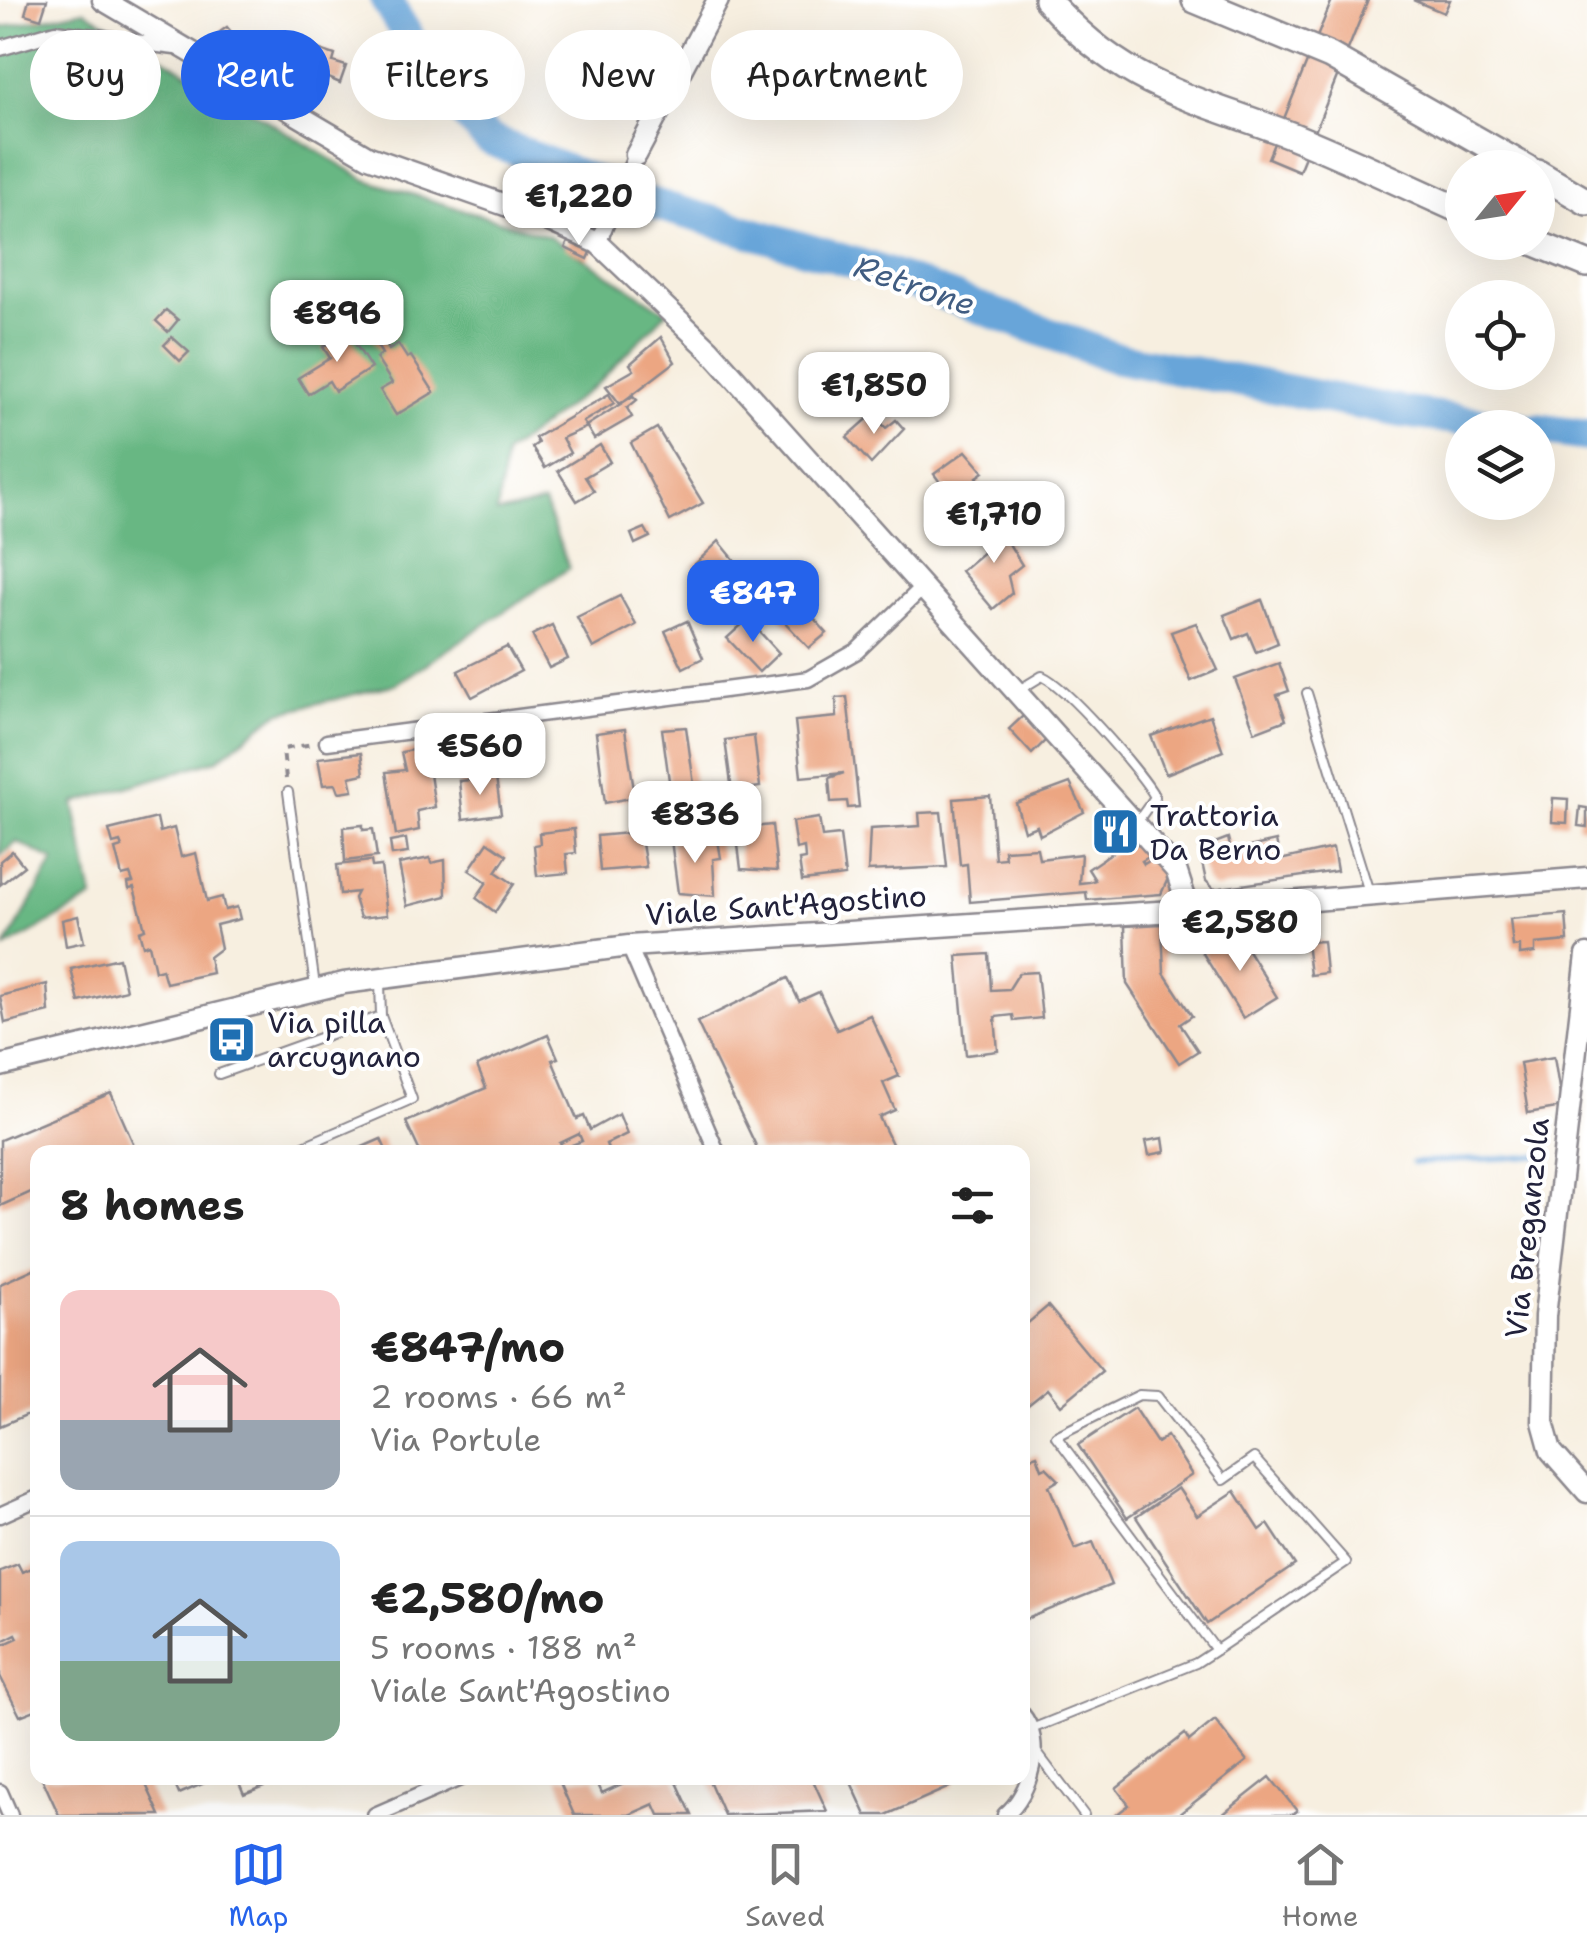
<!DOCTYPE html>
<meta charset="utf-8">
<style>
:root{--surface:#fff;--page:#f6f6f6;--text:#222;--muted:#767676;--line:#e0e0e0;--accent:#2563eb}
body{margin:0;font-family:"Shantell Sans",sans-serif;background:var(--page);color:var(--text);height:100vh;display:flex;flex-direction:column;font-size:38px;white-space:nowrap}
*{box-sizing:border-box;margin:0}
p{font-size:32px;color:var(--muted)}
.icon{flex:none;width:55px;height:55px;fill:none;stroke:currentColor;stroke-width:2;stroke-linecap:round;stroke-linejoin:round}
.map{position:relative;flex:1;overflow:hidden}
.details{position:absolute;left:30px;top:1145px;width:1000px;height:640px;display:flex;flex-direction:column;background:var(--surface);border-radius:20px;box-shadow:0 10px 40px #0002}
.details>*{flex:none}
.top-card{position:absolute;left:30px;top:30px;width:1000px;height:90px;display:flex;gap:20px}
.needle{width:65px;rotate:60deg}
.buttons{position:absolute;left:1445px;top:150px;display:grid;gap:20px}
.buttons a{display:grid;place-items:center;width:110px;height:110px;border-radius:50%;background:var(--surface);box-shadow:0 10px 40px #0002;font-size:50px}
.price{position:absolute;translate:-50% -85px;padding:0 22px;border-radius:20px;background:#fff;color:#222;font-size:32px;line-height:65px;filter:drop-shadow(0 2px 5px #0008)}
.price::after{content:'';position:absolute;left:50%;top:60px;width:30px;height:22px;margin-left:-15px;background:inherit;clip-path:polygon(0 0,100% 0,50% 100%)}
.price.selected{background:var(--accent);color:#fff}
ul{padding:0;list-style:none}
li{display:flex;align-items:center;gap:30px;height:250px;padding:0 30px}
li+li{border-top:2px solid var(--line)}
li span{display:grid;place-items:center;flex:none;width:280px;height:200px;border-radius:20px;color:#555}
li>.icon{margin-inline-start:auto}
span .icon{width:120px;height:120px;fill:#fffc;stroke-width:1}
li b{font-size:42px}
h2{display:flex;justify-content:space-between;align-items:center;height:120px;padding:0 30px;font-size:42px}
.pill{padding:0 35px;border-radius:45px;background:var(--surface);box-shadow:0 10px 40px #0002;font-size:35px;line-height:90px}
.pill.selected{background:var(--accent);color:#fff}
.tab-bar{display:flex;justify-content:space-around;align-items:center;height:140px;border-top:2px solid var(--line);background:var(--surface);font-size:28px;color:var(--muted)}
.tab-bar a{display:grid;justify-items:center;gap:5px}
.tab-bar .selected{color:var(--accent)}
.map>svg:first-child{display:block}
</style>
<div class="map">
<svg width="1587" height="1815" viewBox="0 0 1587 1815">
<rect width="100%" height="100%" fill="#fff"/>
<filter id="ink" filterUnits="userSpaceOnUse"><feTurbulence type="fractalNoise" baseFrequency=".01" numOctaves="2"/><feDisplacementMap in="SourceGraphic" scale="20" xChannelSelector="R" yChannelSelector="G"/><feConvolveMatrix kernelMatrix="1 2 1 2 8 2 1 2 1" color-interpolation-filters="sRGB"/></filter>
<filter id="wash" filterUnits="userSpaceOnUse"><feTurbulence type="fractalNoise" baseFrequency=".0048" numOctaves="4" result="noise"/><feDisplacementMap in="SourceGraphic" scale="40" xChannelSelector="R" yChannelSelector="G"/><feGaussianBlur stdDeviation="2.25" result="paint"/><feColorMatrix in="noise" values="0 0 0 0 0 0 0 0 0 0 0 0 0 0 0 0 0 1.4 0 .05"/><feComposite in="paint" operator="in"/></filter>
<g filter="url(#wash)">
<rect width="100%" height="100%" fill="#f7efe0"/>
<path fill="#67b783" stroke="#446c5f" stroke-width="2.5" d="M84 10 366 180 549 236 667 312 598 383 505 454 497 513 544 503 569 568 396 684 278 713 216 760 74 803 93 898 5 948 54 861 17 842 0 856V28Z"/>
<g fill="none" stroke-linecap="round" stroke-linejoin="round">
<path stroke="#67a5d9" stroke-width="5" d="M1413 1163 1542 1156"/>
<g stroke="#67a5d9" stroke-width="32">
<path d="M386 0 440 89 488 139 644 201 869 267 1113 357 1402 412 1522 428"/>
<path d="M1538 429 1587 436"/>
</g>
</g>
<g id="blocks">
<g fill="#eca682">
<path d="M29 0H47L41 19 25 14Z"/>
<path d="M1332 0H1368L1299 171 1268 158Z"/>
<path d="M1413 0H1450L1444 13Z"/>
<path d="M227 27 245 48 238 53 220 32Z"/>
<path d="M303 44 335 55 333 62 346 66 340 83 296 64Z"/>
<path d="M255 53 317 74 309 99 248 71Z"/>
<path d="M571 236 593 248 588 259 565 248Z"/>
<path d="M166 310 178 320 168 332 156 321Z"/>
<path d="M387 320 396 334 384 341 389 350 398 344 407 358 411 356 434 392 396 415 380 390 392 383 376 358 382 354 368 331Z"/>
<path d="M347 331 371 368 335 391 329 381 308 394 298 378 330 358 323 347Z"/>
<path d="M172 337 189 352 180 361 164 345Z"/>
<path d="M661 337 675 362 620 404 606 386 634 370 630 364Z"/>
<path d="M609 394 614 403 583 422 587 427 562 438 570 453 545 468 532 447 538 443 535 438Z"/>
<path d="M633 396 637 400 627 408 632 417 594 439 586 426Z"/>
<path d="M873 414 886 428 896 420 904 429 871 464 847 437Z"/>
<path d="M657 428 703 503 670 521 631 443Z"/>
<path d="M600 445 610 462 585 477 594 491 577 501 558 471Z"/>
<path d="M966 451 984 472 977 477 981 483 954 502 934 474Z"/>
<path d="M1003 518 1012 528 1006 539 1022 565 1008 576 1012 593 993 609 961 571 986 550 982 546 992 539 986 532Z"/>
<path d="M645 528 650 537 635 544 631 534Z"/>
<path d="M719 541 750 579 728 602 694 565Z"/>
<path d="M620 596 636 625 593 648 577 617Z"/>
<path d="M1262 600 1278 643 1256 652 1248 633 1234 639 1224 615Z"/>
<path d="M800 603 827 633 809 648 781 618Z"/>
<path d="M748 619 779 653 759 672 727 638Z"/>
<path d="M687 621 703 658 683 668 665 631Z"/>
<path d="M1196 623 1218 670 1191 681 1171 632Z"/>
<path d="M552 625 568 659 549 668 532 635Z"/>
<path d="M507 647 521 671 472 697 458 671Z"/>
<path d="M1279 663 1289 691 1277 695 1286 720 1255 732 1235 679Z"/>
<path d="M847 697 859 807 848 808 847 801 831 802 829 778 844 773 801 777 795 721 837 717 836 698Z"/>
<path d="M1210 715 1223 751 1166 774 1151 736Z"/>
<path d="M1023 716 1046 740 1032 754 1009 729Z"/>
<path d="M686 727 697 806 673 810 662 729Z"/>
<path d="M625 729 635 797 605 803 596 733Z"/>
<path d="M754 736 760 787 732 791 725 740Z"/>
<path d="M426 748 435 807 417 811 419 830 396 835 386 772 405 770 401 752Z"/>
<path d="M361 753 364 774 350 777 353 790 339 792 336 784 323 785 318 758Z"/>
<path d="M496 778 501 814 463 819 459 781Z"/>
<path d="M1070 783 1084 812 1040 835 1037 826 1024 831 1016 803Z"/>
<path d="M990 796 995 859 1005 858 1004 850 1037 848 1039 859 1081 854 1079 883 1089 882 1095 880 1088 869 1139 834 1154 854 1142 861 1144 864 1156 857 1170 874 1161 894 1087 900 1086 892 970 902 967 864 960 865 954 799Z"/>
<path d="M1553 798 1568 799 1567 823 1552 822Z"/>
<path d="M1580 807 1587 808V827L1578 826Z"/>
<path d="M651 812 654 831 640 832 646 867 600 871 597 836 640 832 637 814Z"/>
<path d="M941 812 947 867 868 871 870 829 920 826 919 813Z"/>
<path d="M1120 814 1134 831 1109 852 1094 835Z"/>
<path d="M157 818 160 832 174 828 181 857 196 853 207 901 222 897 225 910 237 907 240 919 216 925 221 948 209 957 212 973 166 983 162 969 155 971 149 944 143 946 139 931 145 929 134 888 129 889 128 883 133 882 130 874 122 876 115 849 122 847 120 842 113 844 109 830Z"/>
<path d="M819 818 822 837 840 835 845 876 802 881 799 860 805 859 804 847 796 849 792 822Z"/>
<path d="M363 825V830L373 829 377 857 345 861 343 827Z"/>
<path d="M772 825 777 871 741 869 736 829Z"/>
<path d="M574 829 576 853 566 854 568 873 537 876 534 845 540 844 539 833Z"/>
<path d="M1228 838 1231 851 1276 841 1280 860 1333 848 1337 871 1214 889 1206 881 1199 849Z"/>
<path d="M406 839 408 853 392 855 390 842Z"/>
<path d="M671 840H718L721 858 713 859 715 896 678 893Z"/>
<path d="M488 842 507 855 496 872 514 884 495 912 476 898 487 882 469 870Z"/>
<path d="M12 851 24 866 0 885V861Z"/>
<path d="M430 858 431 863 445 860 446 896 407 906 399 864Z"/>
<path d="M371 861 372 867 381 866 387 915 360 918 354 898 357 892 340 894 337 865Z"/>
<path d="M1566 914 1568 941 1535 944V953L1520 955V946L1513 947 1510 919Z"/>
<path d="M78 916 84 942 66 946 62 920Z"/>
<path d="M1162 924 1164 973 1192 1016 1180 1024 1198 1051 1179 1063 1127 984 1125 926Z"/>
<path d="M1236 931 1277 997 1243 1018 1202 952Z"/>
<path d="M1323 941 1326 973 1310 975 1306 942Z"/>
<path d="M989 954 991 990 1009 989 1019 973 1037 972 1042 1018 1014 1021 1013 1015 995 1017 998 1051 966 1055 957 956Z"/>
<path d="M119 958 126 990 79 1002 71 969Z"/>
<path d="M788 978 799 1001 819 992 837 1030 870 1015 899 1076 883 1083 895 1110 879 1117 896 1152H759L697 1022Z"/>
<path d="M47 984 49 1012 5 1023 0 996Z"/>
<path d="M548 1035 558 1058 552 1060 577 1119 584 1116 590 1130 619 1114 627 1134 606 1144 609 1152H575L572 1145 582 1141 579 1134 560 1143 564 1152H420L406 1122 486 1088 477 1066Z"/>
<path d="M1554 1057 1562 1107 1528 1113 1520 1063Z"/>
<path d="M111 1093 137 1152H38V1189L0 1206V1140Z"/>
<path d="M1163 1138 1165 1152 1149 1155 1146 1141Z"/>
<path d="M381 1139 387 1152H351Z"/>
<path d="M38 1267V1410L0 1426V1284Z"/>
<path d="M1048 1306 1102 1371 1061 1405 1048 1389 1022 1410V1328Z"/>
<path d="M1134 1408 1157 1443 1167 1436 1192 1475 1127 1518 1078 1445Z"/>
<path d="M1037 1455 1042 1469 1046 1467 1059 1480 1049 1486 1075 1549 1093 1542 1111 1585 1022 1621V1460Z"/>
<path d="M1178 1488 1197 1516 1235 1491 1260 1530 1268 1524 1295 1565 1207 1624 1136 1517Z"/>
<path d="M18 1564 22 1572 38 1565V1709L20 1716 0 1676V1646L18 1638 16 1634 0 1642V1571Z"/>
<path d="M1215 1720 1247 1761 1178 1815H1116L1129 1805 1116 1788 1185 1734 1189 1741Z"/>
<path d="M1270 1777 1297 1811 1292 1815H1222Z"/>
<path d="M42 1778H143L160 1815H59Z"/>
<path d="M172 1778H216L179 1794Z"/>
<path d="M237 1778H267L269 1784 244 1794Z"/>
<path d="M558 1778H595L602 1793 626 1782 624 1778H675L692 1815H659L654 1804 629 1815H574Z"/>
<path d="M708 1778H812L827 1811 724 1815Z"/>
<path d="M849 1778H951L954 1785 886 1815H866Z"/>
</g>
</g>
</g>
<g filter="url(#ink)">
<use href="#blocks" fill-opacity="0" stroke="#8c888e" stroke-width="2.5"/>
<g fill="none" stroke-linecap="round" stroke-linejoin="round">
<defs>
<g id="lane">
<path d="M1019 690 1042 676C1066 686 1142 773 1155 797L1137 822"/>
<path d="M1307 693 1369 892"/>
<path d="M288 792 315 986"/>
<path d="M219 1074 381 1016 380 982"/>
<path d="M290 1152 412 1099 381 1016"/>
<path d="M1034 1728 1196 1663 1216 1650 1346 1562 1254 1458 1223 1480 1158 1396 1139 1395 1056 1436 1216 1650"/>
<path d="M1035 1750 1084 1815"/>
</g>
<g id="street">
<path d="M0 48 55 32 175 47"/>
<path d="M598 243 636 155"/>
<path d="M327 742 808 679 857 651 921 589"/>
<path d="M629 946 717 1152"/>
<path d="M0 1515 38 1498"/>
<path d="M0 1792 10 1815"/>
<path d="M375 1815 460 1778"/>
<path d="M1005 1815C1031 1794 1045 1741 1022 1714"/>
</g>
<g id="secondary">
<path d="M103 0 369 157 545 219 598 243 709 349 1176 870 1189 910"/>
<path d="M636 155 718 0"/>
<path d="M1587 955 1545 1316 1543 1422 1551 1451 1587 1492"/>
<path d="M0 1066 344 983 629 946 1189 910 1587 878"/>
</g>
<g id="highway">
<path d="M1047 0C1125 88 1190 96 1293 136 1350 159 1406 186 1462 211"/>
<path d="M1195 0 1330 56 1527 168"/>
<path d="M1538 173 1587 202"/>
<path d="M1533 242 1587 264"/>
</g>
</defs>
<use href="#lane" stroke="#8c888e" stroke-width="12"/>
<use href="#street" stroke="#8c888e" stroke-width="19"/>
<use href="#secondary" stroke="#8c888e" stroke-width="25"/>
<use href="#highway" stroke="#8c888e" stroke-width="30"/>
<path stroke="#8c888e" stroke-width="4" stroke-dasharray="8 8" stroke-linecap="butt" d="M286 779 283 749 313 744"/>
<use href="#lane" stroke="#fff" stroke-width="8"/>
<use href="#street" stroke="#fff" stroke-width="14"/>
<use href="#secondary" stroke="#fff" stroke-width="20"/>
<use href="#highway" stroke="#fff" stroke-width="25"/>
</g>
</g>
<defs>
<symbol id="restaurant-square" viewBox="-11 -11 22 22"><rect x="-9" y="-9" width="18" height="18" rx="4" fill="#1f6fb2" stroke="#fff"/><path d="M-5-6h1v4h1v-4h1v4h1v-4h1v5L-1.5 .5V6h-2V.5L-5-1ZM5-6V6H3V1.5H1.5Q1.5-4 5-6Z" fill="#fff"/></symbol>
<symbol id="bus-square" viewBox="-11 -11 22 22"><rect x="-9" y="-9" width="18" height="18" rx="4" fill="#1f6fb2" stroke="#fff"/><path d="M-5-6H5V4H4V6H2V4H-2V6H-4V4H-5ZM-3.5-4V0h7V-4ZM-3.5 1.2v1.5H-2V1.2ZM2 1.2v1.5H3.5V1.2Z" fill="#fff"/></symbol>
</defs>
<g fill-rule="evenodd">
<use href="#restaurant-square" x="1088" y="804" width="55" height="55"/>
<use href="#bus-square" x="204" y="1012" width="55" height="55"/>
</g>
<g text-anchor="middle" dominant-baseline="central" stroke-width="8" stroke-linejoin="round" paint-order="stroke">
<g font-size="30" fill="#22223b" stroke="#fff" text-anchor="start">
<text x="1150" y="815">Trattoria<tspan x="1150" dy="34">Da Berno</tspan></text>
<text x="267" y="1022">Via pilla<tspan x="267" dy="34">arcugnano</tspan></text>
</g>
<g font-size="30" fill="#22223b" stroke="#fff">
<text transform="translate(786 905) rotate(-4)">Viale Sant'Agostino</text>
<text transform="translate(1527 1228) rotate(-84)">Via Breganzola</text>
</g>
<g font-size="32" font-style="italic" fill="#415d82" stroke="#fff">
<text transform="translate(915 285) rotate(19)">Retrone</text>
</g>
</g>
</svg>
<div class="buttons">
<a><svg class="needle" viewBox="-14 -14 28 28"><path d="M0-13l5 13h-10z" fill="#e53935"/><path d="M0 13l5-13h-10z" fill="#767676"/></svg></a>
<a><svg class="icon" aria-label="locate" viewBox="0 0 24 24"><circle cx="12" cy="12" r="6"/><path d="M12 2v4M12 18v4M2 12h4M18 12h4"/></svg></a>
<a><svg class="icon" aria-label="layers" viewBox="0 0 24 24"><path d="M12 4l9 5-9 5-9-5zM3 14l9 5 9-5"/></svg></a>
</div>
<b class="price" style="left:579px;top:248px">€1,220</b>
<b class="price" style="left:337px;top:365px">€896</b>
<b class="price" style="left:874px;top:437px">€1,850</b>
<b class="price" style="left:994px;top:566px">€1,710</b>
<b class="price selected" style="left:753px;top:645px">€847</b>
<b class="price" style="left:480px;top:798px">€560</b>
<b class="price" style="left:695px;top:866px">€836</b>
<b class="price" style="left:1240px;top:974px">€2,580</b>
<div class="top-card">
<a class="pill">Buy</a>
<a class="pill selected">Rent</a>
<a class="pill">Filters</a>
<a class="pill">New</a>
<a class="pill">Apartment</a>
</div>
<section class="details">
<h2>8 homes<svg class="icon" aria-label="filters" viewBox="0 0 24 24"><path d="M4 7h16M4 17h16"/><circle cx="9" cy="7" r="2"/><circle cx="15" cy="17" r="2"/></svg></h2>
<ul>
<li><span style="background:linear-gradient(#f6c9c9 65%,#9aa5b1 0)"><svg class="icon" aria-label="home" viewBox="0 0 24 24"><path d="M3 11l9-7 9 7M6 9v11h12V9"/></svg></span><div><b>€847/mo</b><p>2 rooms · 66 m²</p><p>Via Portule</p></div></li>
<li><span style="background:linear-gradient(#a9c7e8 60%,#7fa58c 0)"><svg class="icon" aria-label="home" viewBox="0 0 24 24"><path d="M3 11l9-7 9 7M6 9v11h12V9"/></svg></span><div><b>€2,580/mo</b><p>5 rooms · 188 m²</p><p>Viale Sant'Agostino</p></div></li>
</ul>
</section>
</div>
<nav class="tab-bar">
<a class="selected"><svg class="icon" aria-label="map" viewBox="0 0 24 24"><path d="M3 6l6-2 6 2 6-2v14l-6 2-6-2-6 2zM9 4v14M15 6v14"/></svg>Map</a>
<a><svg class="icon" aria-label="saved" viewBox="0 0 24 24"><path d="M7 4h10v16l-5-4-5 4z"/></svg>Saved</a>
<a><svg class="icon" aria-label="home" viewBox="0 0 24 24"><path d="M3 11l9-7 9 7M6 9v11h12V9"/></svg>Home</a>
</nav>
